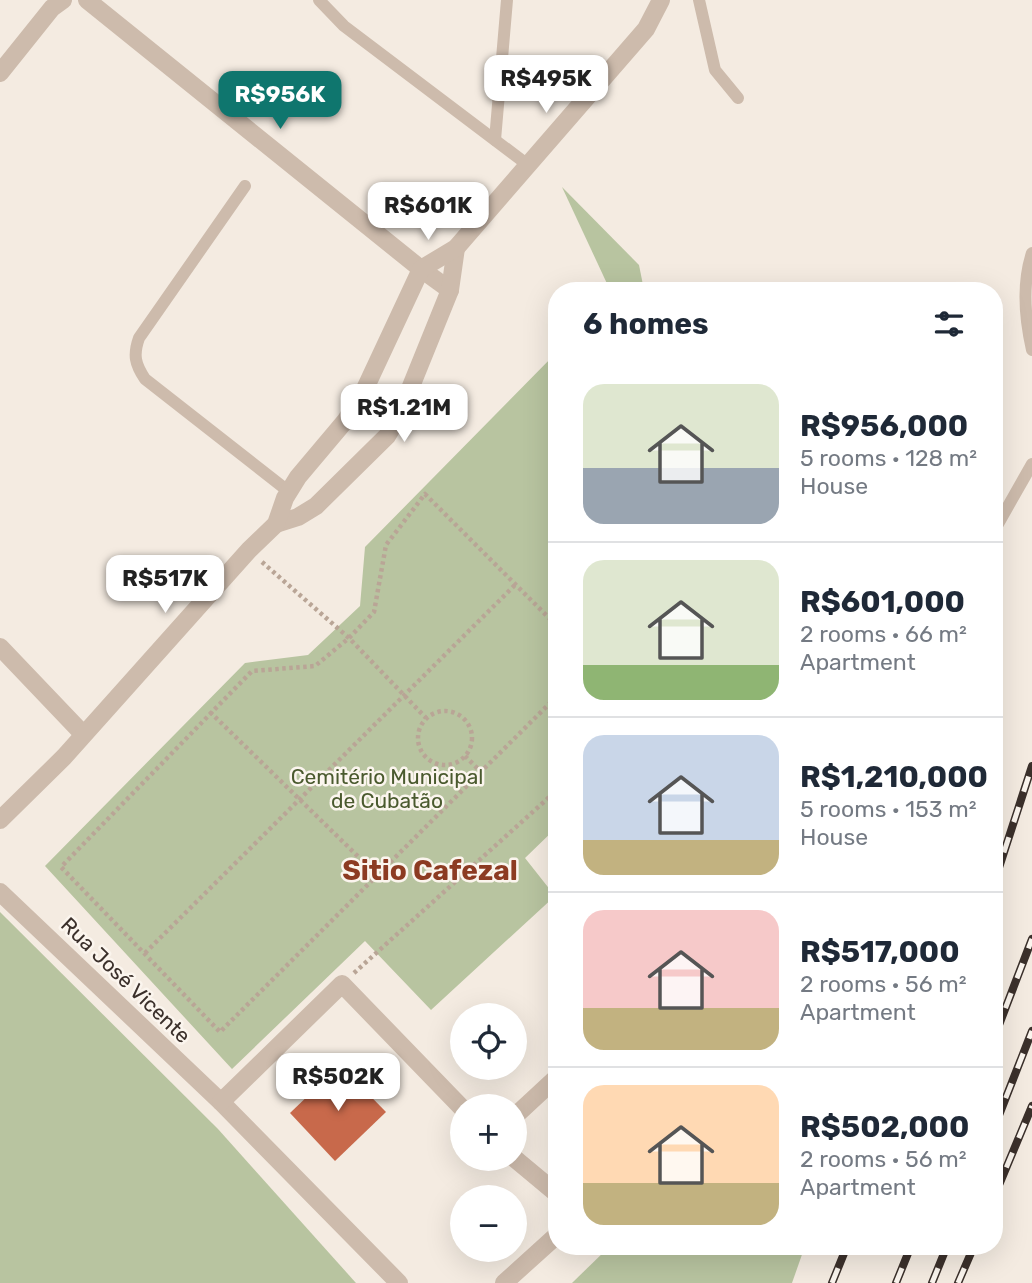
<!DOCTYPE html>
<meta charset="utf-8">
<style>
:root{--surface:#fff;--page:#f2f2f3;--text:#1f2937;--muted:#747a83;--line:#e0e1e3;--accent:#0f766e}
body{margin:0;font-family:Rubik,sans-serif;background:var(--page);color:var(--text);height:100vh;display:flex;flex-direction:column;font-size:26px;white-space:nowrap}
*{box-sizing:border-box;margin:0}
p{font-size:23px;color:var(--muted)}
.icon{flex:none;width:38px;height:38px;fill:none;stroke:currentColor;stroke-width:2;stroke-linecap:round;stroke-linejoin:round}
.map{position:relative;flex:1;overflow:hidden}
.side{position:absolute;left:548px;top:282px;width:455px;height:973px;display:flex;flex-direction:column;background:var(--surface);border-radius:28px;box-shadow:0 7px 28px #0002}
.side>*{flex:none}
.buttons{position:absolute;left:450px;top:1003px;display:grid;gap:14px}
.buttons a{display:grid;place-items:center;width:77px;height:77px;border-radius:50%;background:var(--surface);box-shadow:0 7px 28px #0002;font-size:35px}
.price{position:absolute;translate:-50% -60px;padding:0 16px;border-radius:14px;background:#fff;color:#222;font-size:23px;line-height:46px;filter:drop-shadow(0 2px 4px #0008)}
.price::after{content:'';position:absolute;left:50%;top:42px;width:21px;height:16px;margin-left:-10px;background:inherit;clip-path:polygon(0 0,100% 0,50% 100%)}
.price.current{background:var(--accent);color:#fff}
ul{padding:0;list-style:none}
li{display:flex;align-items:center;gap:21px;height:175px;padding:0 35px}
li+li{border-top:2px solid var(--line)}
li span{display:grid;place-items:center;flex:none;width:196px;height:140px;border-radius:21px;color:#555}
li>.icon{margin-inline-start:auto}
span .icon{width:84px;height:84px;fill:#fffc;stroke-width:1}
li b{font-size:30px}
h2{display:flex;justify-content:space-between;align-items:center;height:84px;padding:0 35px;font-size:30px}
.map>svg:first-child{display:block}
</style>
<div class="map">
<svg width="1032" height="1283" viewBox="0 0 1032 1283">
<rect width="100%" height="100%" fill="#f4ebe1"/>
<g fill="#b8c4a0">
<path d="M562 187 639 265 644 290H610Z"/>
<path d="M556 353V828L525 858 555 896 431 1010 365 941 232 1069 45 866 245 663 308 655 360 606 365 547Z"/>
<path d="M0 912 218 1129 356 1283H0Z"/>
<path d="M610 1246H805L792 1283H572Z"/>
</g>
<path fill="#c8694b" d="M340 1065 386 1112 335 1161 290 1113Z"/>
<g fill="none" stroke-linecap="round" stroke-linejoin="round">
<g stroke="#b9a596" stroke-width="4.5" stroke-dasharray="3.5 3.5" stroke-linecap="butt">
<path d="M262 562 349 638 426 718"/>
<path d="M551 619 556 614"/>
<path d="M556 625 425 494 386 545 374 612 349 638 315 666 252 671 61 867 220 1032 556 697"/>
<circle cx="445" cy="738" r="27"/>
<path d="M210 712 376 874"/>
<path d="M465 756 481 772"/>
<path d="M145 953 516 584"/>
<path d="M354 973 556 791"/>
</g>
<g stroke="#cdbbac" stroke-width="12">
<path d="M319 0 344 26 528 165"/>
<path d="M699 0 715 70 738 98"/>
<path d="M495 140 507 0"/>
<path d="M245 186 139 338C133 355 135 364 145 379L288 491"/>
<path d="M1032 253C1022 283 1025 319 1032 350"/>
<path d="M994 531 1032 464"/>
</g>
<g stroke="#cdbbac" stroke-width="18">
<path d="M87 0 421 269 450 290"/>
<path d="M0 73 52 8 63 0"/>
<path d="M276 524 298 517 316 506 387 436 399 416 450 290 456 248"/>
<path d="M0 647 83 734"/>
<path d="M0 820 64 757 249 550 276 524 285 498 298 477 346 420 364 391 421 269 456 248 646 29 661 0"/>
<path d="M0 892 221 1102 399 1283"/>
<path d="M221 1102 342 984 462 1108"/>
<path d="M514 1117 556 1078"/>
<path d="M514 1158 556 1193"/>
<path d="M504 1283 556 1236"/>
</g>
<defs>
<g id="rail">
<path d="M994 883 1032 766"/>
<path d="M994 1038 1032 939"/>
<path d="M994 1128 1032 1031"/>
<path d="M994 1197 1032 1106"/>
<path d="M832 1283 847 1246"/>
<path d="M896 1283 911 1246"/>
<path d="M932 1283 947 1246"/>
<path d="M958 1283 974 1246"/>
</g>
</defs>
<use href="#rail" stroke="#3b302b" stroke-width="8"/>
<use href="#rail" stroke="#fbf5ee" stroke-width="5" stroke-dasharray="16" stroke-linecap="butt"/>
</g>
<g text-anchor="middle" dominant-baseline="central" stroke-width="5" stroke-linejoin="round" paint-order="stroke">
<g font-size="21" fill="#4a5a2e" stroke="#fbf5ee">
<text x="387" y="776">Cemitério Municipal<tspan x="387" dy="24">de Cubatão</tspan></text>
</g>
<g font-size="21" fill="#3b302b" stroke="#fbf5ee">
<text transform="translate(126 980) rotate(44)">Rua José Vicente</text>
</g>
<g font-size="28" font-weight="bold" fill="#8c3b22" stroke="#fbf5ee">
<text x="430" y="870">Sitio Cafezal</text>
</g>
</g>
</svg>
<div class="buttons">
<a><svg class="icon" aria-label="locate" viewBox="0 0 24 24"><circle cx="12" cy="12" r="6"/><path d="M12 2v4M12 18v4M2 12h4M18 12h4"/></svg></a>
<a>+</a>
<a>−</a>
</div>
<b class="price" style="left:546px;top:115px">R$495K</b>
<b class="price current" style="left:280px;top:131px">R$956K</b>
<b class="price" style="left:428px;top:242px">R$601K</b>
<b class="price" style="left:404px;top:444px">R$1.21M</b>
<b class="price" style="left:165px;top:615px">R$517K</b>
<b class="price" style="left:338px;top:1113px">R$502K</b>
<section class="side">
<h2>6 homes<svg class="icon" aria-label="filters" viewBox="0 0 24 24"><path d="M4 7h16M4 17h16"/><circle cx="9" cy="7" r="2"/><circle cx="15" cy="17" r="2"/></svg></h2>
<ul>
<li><span style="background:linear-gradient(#dfe7d0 60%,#9aa5b1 0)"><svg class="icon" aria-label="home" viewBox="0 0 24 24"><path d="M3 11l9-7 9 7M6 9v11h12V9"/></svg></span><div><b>R$956,000</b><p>5 rooms · 128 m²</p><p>House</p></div></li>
<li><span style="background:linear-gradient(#dfe7d0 75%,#8fb573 0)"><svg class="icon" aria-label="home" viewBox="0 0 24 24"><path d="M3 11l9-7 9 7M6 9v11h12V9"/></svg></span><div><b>R$601,000</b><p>2 rooms · 66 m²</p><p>Apartment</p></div></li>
<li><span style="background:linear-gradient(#c9d6e8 75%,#c2b280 0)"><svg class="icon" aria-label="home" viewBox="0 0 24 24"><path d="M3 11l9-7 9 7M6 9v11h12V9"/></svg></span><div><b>R$1,210,000</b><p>5 rooms · 153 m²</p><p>House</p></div></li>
<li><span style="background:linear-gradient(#f6c9c9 70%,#c2b280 0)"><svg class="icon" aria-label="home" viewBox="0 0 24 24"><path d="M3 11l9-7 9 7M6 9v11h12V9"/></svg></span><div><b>R$517,000</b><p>2 rooms · 56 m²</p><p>Apartment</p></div></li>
<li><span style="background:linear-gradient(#ffd9b3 70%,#c2b280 0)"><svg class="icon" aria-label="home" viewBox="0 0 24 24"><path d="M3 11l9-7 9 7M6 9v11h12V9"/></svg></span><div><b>R$502,000</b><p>2 rooms · 56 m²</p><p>Apartment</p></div></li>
</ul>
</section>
</div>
